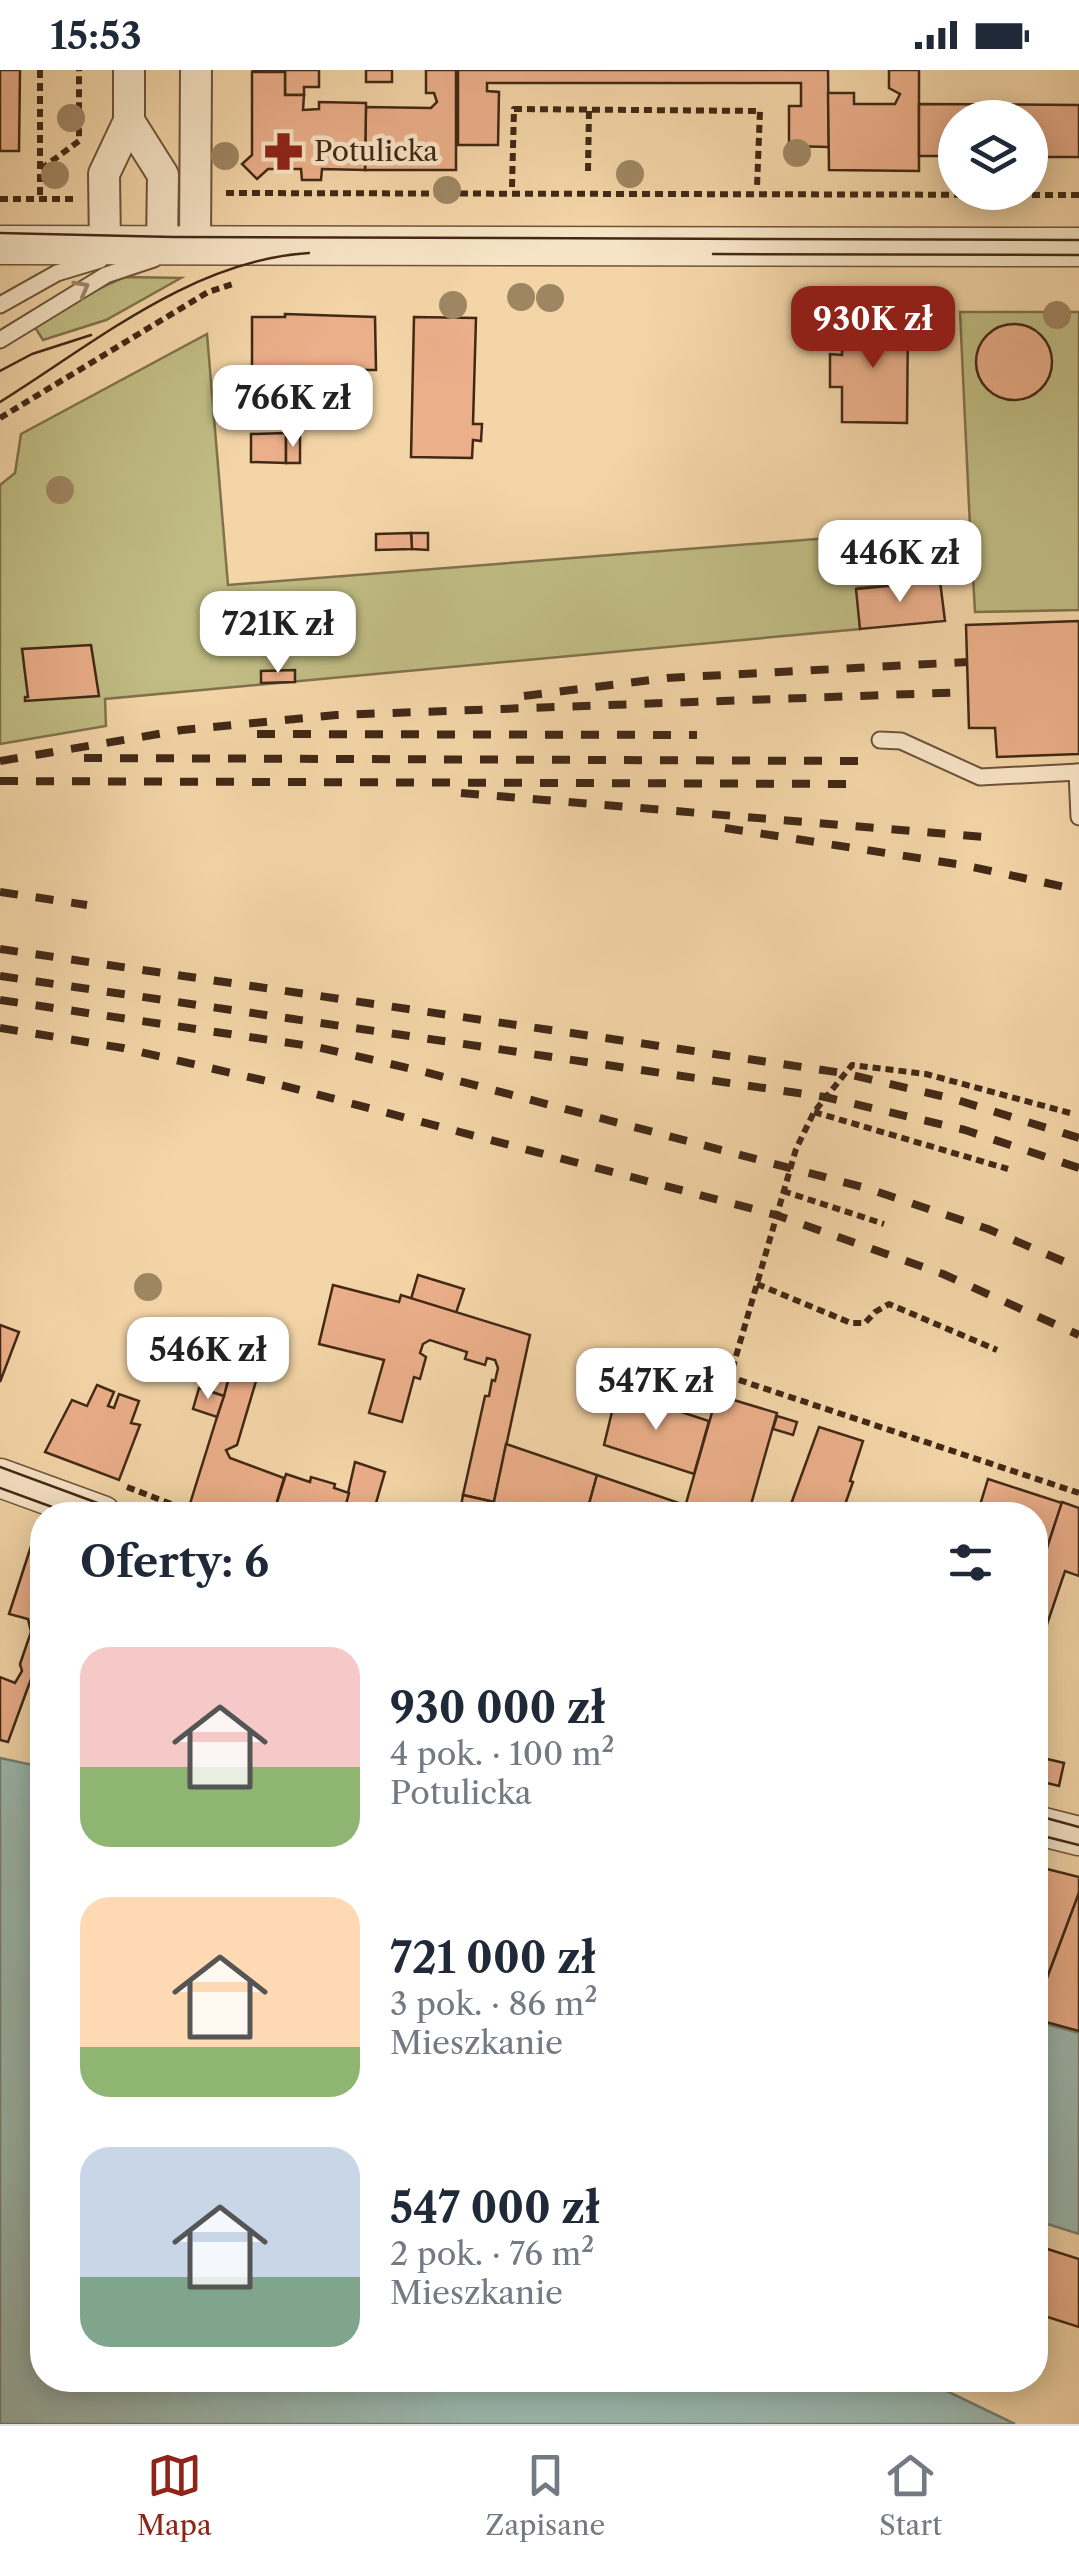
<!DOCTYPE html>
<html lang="pl">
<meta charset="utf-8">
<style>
:root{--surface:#fff;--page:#f2f2f3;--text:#1f2937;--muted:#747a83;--line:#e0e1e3;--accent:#8f2418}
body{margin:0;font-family:"Libre Caslon Text",serif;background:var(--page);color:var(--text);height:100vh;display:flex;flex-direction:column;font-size:38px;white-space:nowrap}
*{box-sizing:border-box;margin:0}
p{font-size:32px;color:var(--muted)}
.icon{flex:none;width:55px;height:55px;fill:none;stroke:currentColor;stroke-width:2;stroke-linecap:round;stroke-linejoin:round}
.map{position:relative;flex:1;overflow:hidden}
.sheet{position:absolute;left:30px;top:1432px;width:1018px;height:890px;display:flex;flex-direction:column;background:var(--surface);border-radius:40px;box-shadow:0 5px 25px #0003}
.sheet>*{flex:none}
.controls{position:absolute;left:938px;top:30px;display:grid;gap:20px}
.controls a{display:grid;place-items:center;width:110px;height:110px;border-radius:50%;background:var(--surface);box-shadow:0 5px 25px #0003;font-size:50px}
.price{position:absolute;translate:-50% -85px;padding:0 22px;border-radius:20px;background:#fff;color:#222;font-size:32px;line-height:65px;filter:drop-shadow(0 2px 5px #0008)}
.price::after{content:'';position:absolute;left:50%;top:60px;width:30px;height:22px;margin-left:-15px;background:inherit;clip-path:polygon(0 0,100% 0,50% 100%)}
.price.current{background:var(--accent);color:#fff}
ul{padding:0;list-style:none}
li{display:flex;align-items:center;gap:30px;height:250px;padding:0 50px}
li span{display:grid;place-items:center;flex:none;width:280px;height:200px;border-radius:30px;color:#555}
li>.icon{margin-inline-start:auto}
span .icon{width:120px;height:120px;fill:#fffc;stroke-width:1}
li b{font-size:42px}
h2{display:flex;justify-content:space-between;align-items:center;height:120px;padding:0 50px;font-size:42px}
.status{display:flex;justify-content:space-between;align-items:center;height:70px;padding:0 50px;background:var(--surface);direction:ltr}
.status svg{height:28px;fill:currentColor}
.menu{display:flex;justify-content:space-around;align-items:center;height:140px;border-top:2px solid var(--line);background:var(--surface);font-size:28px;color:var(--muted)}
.menu a{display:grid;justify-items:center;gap:5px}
.menu .current{color:var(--accent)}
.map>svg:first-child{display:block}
</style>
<div class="status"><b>15:53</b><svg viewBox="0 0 49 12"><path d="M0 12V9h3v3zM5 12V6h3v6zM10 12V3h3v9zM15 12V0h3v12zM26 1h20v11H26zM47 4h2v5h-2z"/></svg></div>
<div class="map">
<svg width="1079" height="2354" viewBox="0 0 1079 2354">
<rect width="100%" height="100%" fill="#f3d5a7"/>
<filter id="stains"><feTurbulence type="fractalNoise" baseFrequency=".002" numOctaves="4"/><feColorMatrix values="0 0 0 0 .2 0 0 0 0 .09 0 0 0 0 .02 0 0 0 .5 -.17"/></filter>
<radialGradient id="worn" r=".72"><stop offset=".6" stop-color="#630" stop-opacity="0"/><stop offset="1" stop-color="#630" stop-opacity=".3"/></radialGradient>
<g fill="#c0bc83" stroke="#81724c" stroke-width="2.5">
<path d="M124 207 181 208 106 250 43 270 34 256 79 228Z"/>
<path d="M960 242H1079V540L975 542 973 507 857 518 860 559 105 629 106 656 0 674V415L15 403 21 364 207 264 228 515 970 457Z"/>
</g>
<g fill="#9cb8ae" stroke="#787f71" stroke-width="2.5">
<path d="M0 1688 42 1697V2310H924L1015 2354H0Z"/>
<path d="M1035 1951 1079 1963V2164L1035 2150Z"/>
</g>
<g fill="#ebaf8a" stroke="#422916" stroke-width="2.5">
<path d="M0 0H20L19 81H0Z"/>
<path d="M252 0H319V17H304V25H285V2Z"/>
<rect x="366" y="0" width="26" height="12"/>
<path d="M426 0H456V100H365L366 37 431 38 437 32 434 23H426Z"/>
<path d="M458 0H828L829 77 789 76V36H801V13H487V21L499 22 498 75H458Z"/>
<path d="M889 0H919V101L829 100 828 23H854V34H895L900 24 889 18Z"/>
<path d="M252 2H285V25H304L303 40 319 39V32L366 33 365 100 322 99 321 110H302L301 99H268L257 109 242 94 252 85Z"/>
<path d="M919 34 1079 35V87H1030V48H955V86H919Z"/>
<path d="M285 244 375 247 376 300 252 299V247H285Z"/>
<path d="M414 247 476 248 473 354H482L481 371 473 370 472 388 411 387Z"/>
<path d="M843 249H908L907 353 842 352V317H830V284L842 285Z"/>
<circle cx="1014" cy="292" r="38"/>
<path d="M286 363V393L251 392V364Z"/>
<rect x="286" y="367" width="14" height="26"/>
<path d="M411 463H428V480L412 479Z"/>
<path d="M411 463 412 479 376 480V464Z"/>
<path d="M940 511 945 551 860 559 856 519Z"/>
<path d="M1079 551V684L997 687 995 658H969L966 555Z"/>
<path d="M91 575 99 626 25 631V627H28L22 579Z"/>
<path d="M295 600V612L261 613V601Z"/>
<path d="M418 1205 464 1219 456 1243 411 1229Z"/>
<path d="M333 1215 399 1232 401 1225 530 1265 494 1432 463 1425 485 1326H489L492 1310 495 1311 498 1298 495 1290 487 1288 485 1295 465 1289 467 1282 430 1270 423 1274 420 1283 426 1287 420 1309 414 1307 402 1352 369 1343 384 1290 319 1274Z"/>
<path d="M0 1255 19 1262 0 1312Z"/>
<path d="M231 1302 256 1311 237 1375 226 1380 230 1388 284 1408 273 1445H210L189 1437Z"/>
<path d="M208 1303 228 1310 224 1326 203 1319Z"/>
<path d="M97 1315 114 1322 108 1336 114 1338 119 1324 139 1331 131 1353 140 1355 119 1410 45 1382 72 1330 87 1336Z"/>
<path d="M199 1318 224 1326 217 1347 193 1339Z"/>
<path d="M617 1321 709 1351 694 1404 604 1375Z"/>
<path d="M717 1325 777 1343 748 1445H688L690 1439 685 1437Z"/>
<path d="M777 1346 797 1352 793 1365 773 1359Z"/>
<path d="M819 1357 863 1371 850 1411 853 1412 842 1443 787 1445Z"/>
<path d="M506 1374 597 1405 586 1445H543L515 1435 506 1444 492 1441Z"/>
<path d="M355 1392 385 1402 376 1433 413 1445H343Z"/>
<path d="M286 1404 310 1412 311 1407 335 1414 334 1418 349 1423 343 1445H273Z"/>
<path d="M597 1405 685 1435 690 1439 688 1445H586Z"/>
<path d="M988 1409 1062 1433 1046 1481 1035 1478V1445H977Z"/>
<path d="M463 1425 494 1432 491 1445 460 1442Z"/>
<path d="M1062 1432 1079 1438V1506L1065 1501 1038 1581 1035 1580V1478L1046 1481Z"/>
<path d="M35 1464 42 1467V1579L8 1672 0 1670V1607L15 1613 22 1601 20 1594 31 1562 28 1549 9 1544Z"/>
<path d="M1039 1687 1064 1693 1059 1716 1035 1710Z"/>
<path d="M1035 1796 1079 1807V1823L1035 1940Z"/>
<path d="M1079 1823V1961L1035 1949V1940Z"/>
<path d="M1035 2175 1079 2189V2257L1035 2243Z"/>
</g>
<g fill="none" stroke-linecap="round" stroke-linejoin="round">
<defs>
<g id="service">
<path d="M0 235 57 203 100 190"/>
<path d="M0 270 106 205 154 189"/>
<path d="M880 670 901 671 980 707 1079 702"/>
<path d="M1077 702 1079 747"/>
</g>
<g id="minor">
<path d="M129 51 163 105 162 175"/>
<path d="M105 175 104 104 129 51V0"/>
<path d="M195 175 196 0"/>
</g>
<g id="tertiary">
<path d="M0 175 1079 177"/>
<path d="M0 1408 102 1445"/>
<path d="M1035 1755 1079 1766"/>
</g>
</defs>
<use href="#service" stroke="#6e543a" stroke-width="19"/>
<use href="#minor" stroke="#6e543a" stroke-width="34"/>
<use href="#tertiary" stroke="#6e543a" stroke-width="41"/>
<g stroke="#422916" stroke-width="6" stroke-dasharray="8 5" stroke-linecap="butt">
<path d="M40 0V130"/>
<path d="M41 99 79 71V0"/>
<path d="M588 101 589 40"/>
<path d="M512 117 514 39 760 41 757 117"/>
<path d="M226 123 1079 125"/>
<path d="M0 129H74"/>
<path d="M0 348 208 222 233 214"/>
<path d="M814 1042 1008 1099"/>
<path d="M1070 1043 926 1004 852 995 814 1042 796 1079 730 1307 1079 1423"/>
<path d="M783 1121 884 1154"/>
<path d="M757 1214 851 1253H865L875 1242 889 1234 997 1280"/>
<path d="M127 1417 200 1445"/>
</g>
<use href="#service" stroke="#f7e4c6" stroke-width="15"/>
<use href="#minor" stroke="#f7e4c6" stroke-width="30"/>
<use href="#tertiary" stroke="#f7e4c6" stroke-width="38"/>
<g stroke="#422916" stroke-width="2.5">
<path d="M0 163 173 167 1079 170"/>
<path d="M713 184 1079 185"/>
<path d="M0 301 32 284 91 265"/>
<path d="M0 332C96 272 193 190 309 183"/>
<path d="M0 1397 130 1445"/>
<path d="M0 1418 74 1445"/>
<path d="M1035 1745 1079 1757"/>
<path d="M1035 1764 1079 1775"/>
</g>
<g stroke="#422916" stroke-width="8" stroke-dasharray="18 18" stroke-linecap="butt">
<path d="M524 626 667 608 967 592"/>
<path d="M257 664 697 665"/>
<path d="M84 688 864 691"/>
<path d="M0 691 182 660 336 645 968 622"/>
<path d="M0 711 847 714"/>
<path d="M461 723 984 767"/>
<path d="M725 758 963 795 1079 820"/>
<path d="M0 822 87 835"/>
<path d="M0 879 843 1003 954 1029 1079 1068"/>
<path d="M0 906 825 1027 965 1060 1079 1098"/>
<path d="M0 930 317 977 421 1001 866 1118 988 1159 1079 1198"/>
<path d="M0 958 123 978 262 1010 776 1145 943 1204 1079 1265"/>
</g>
</g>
<g fill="#9f8663">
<circle cx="71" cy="48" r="14"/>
<circle cx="797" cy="83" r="14"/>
<circle cx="225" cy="86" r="14"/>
<circle cx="630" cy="104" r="14"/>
<circle cx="55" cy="105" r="14"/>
<circle cx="447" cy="120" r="14"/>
<circle cx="521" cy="227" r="14"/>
<circle cx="550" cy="228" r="14"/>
<circle cx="453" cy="235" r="14"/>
<circle cx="851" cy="242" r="14"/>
<circle cx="1057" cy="245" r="14"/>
<circle cx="60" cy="420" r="14"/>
<circle cx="148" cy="1217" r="14"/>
</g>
<defs><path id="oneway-chevron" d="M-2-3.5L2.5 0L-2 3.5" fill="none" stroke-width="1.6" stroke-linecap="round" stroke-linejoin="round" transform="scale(2.5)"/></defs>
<use stroke="#9c866e" href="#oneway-chevron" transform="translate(82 218) rotate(-29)"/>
<defs>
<symbol id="pharmacy-bare" viewBox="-9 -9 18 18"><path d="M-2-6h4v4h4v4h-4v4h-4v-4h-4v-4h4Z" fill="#8f2418" stroke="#f7e4c6" stroke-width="2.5" paint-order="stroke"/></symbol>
</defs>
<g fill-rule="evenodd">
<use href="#pharmacy-bare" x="256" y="54" width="55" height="55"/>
</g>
<g text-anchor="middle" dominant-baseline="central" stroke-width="9" stroke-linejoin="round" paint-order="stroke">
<g font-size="28" fill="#422916" stroke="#f7e4c6" text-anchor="start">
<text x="314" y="81">Potulicka</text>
</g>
</g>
<rect width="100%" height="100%" filter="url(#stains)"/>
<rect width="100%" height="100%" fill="url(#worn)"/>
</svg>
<div class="controls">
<a><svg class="icon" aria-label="layers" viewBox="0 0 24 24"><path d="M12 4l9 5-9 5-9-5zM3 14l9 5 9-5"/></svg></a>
</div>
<b class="price current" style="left:873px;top:301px">930K zł</b>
<b class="price" style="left:293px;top:380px">766K zł</b>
<b class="price" style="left:900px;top:535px">446K zł</b>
<b class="price" style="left:278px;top:606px">721K zł</b>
<b class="price" style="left:208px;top:1332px">546K zł</b>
<b class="price" style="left:656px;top:1363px">547K zł</b>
<section class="sheet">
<h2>Oferty: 6<svg class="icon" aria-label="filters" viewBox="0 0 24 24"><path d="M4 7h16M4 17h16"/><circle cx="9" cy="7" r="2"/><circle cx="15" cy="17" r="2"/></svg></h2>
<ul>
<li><span style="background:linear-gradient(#f6c9c9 60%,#8fb573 0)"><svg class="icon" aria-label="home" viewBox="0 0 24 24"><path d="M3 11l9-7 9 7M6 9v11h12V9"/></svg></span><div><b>930 000 zł</b><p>4 pok. · 100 m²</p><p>Potulicka</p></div></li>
<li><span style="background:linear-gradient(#ffd9b3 75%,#8fb573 0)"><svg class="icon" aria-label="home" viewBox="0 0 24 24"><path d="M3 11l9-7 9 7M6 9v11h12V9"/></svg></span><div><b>721 000 zł</b><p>3 pok. · 86 m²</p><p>Mieszkanie</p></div></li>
<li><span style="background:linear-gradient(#c9d6e8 65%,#7fa58c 0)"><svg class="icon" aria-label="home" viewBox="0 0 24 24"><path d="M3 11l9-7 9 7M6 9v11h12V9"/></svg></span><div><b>547 000 zł</b><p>2 pok. · 76 m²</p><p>Mieszkanie</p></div></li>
</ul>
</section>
</div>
<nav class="menu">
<a class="current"><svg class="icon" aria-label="map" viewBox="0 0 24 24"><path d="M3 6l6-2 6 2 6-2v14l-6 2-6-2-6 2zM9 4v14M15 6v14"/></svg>Mapa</a>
<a><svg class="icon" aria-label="saved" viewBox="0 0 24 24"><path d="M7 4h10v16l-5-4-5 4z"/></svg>Zapisane</a>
<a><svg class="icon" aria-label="home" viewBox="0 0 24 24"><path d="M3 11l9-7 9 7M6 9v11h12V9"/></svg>Start</a>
</nav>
